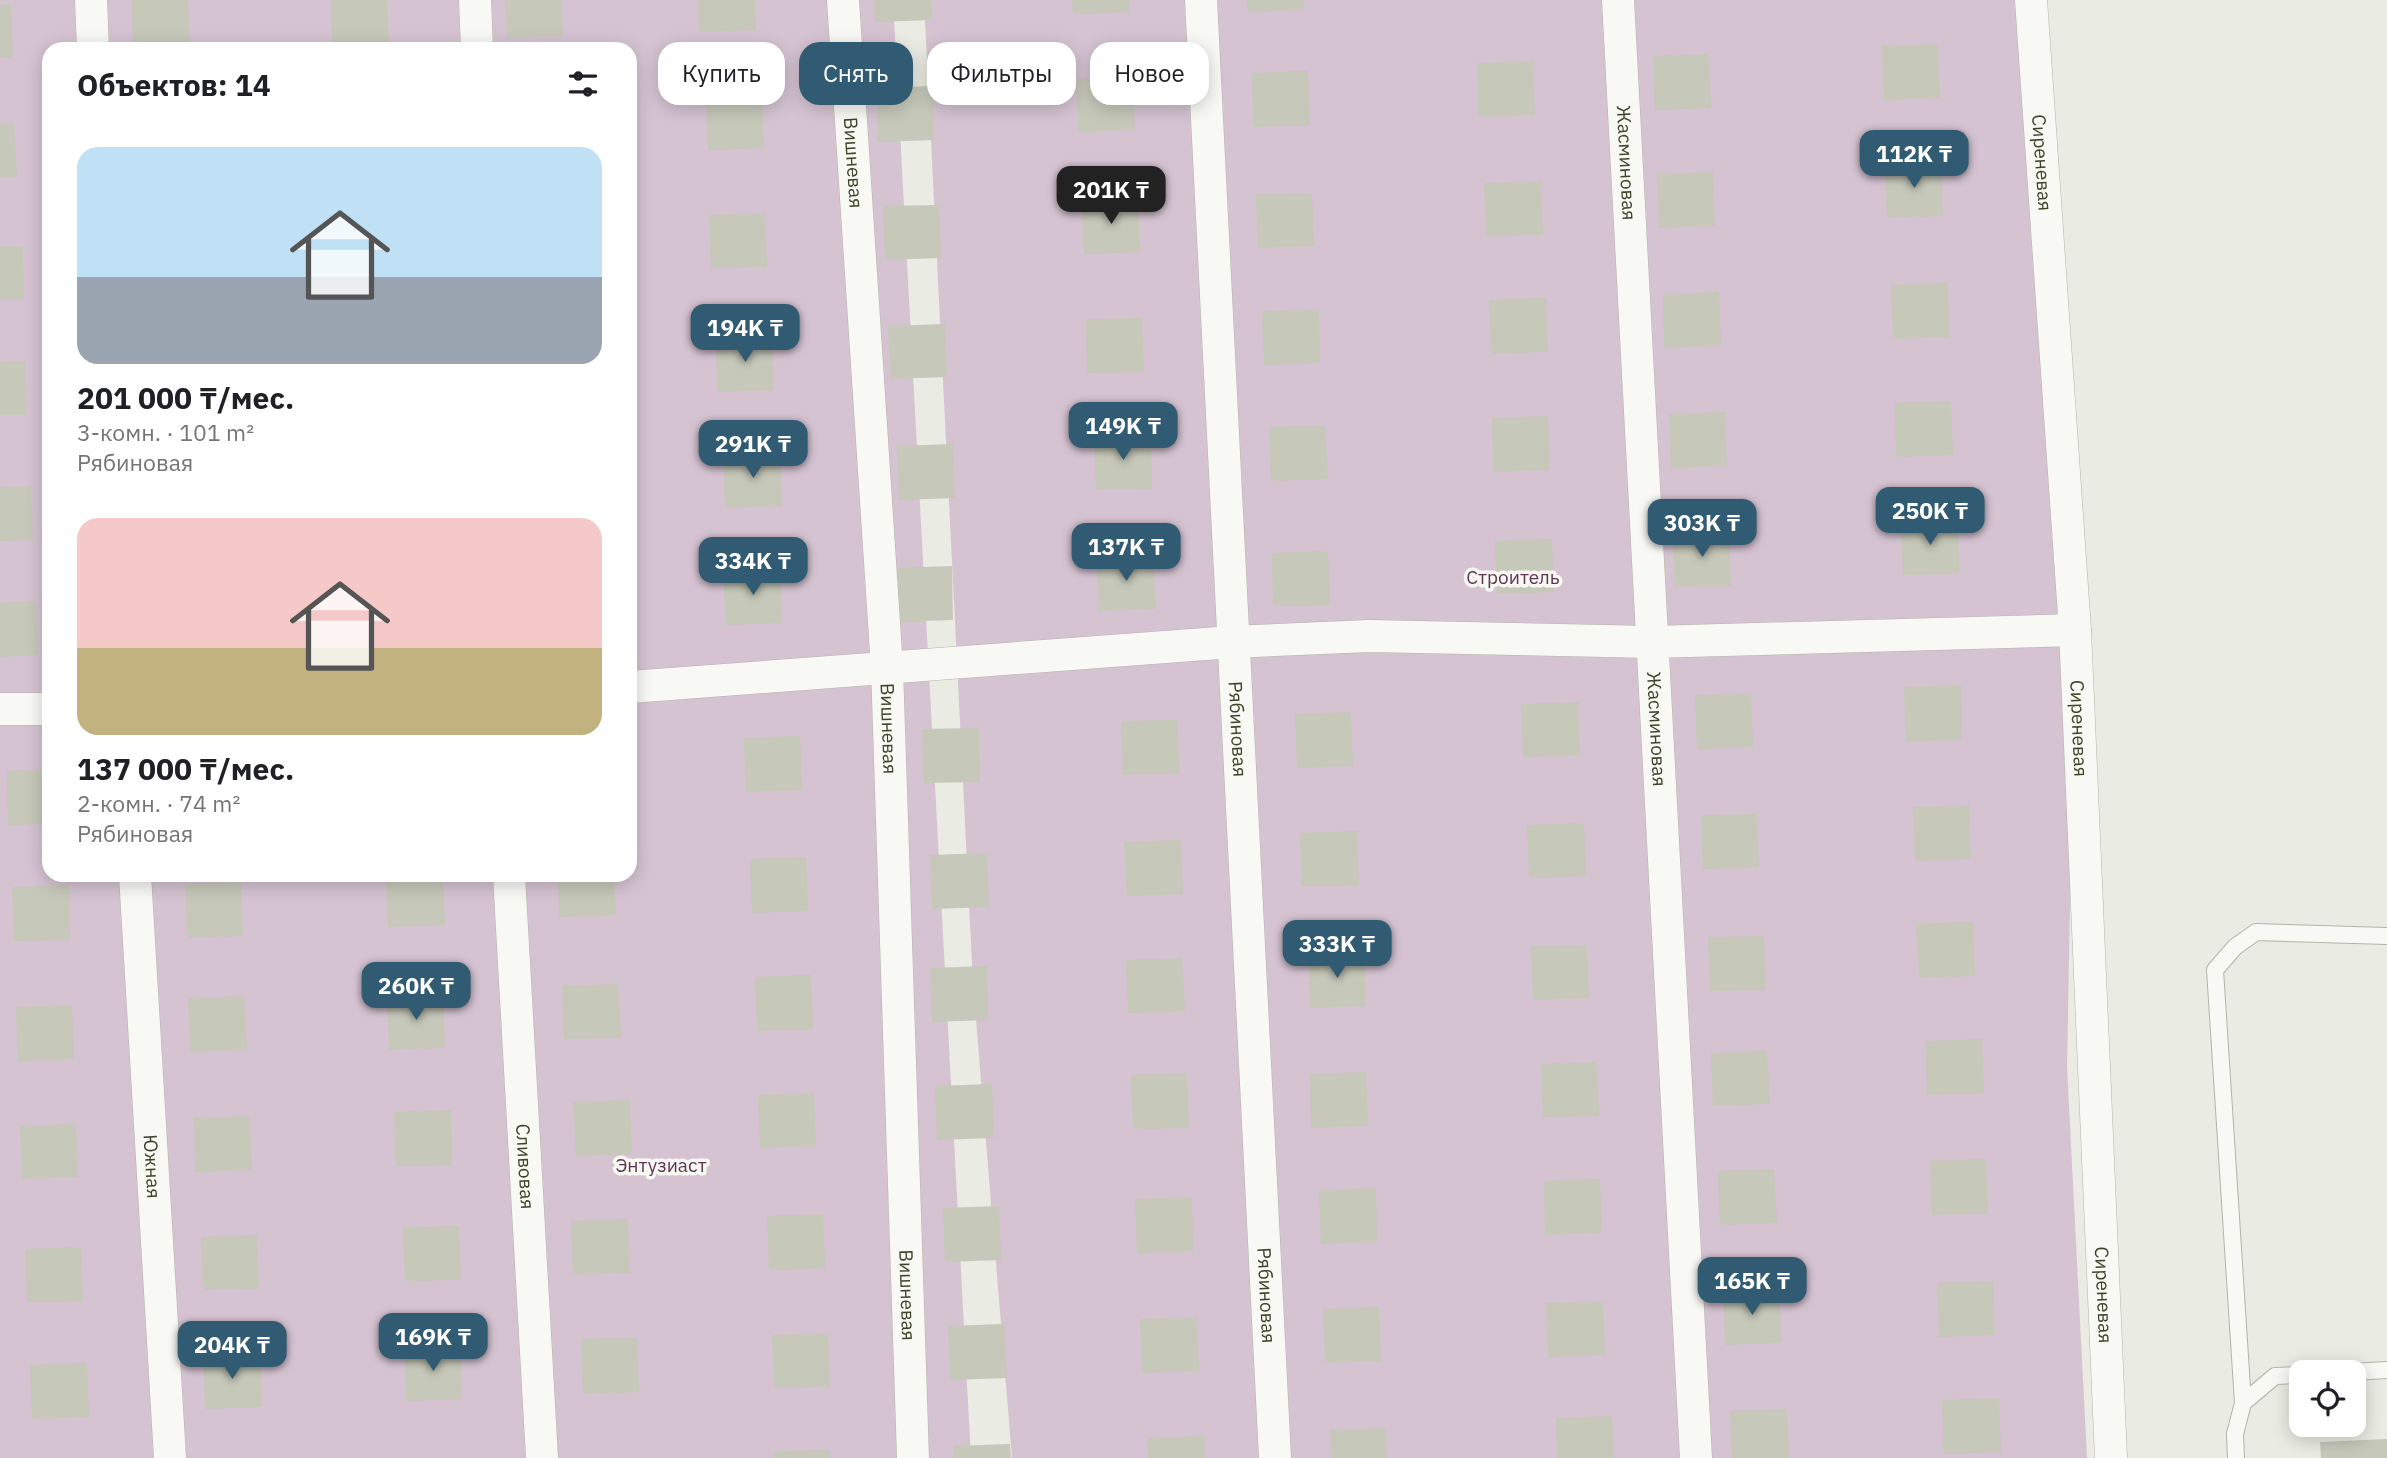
<!DOCTYPE html>
<html lang="ru">
<meta charset="utf-8">
<style>
:root{--surface:#fff;--page:#f2f2f2;--text:#202124;--muted:#757577;--accent:#305b72}
body{margin:0;font-family:"IBM Plex Sans",sans-serif;background:var(--page);color:var(--text);height:100vh;display:flex;flex-direction:column;font-size:26px;white-space:nowrap}
*{box-sizing:border-box;margin:0}
p{font-size:23px;color:var(--muted)}
.icon{flex:none;width:38px;height:38px;fill:none;stroke:currentColor;stroke-width:2;stroke-linecap:round;stroke-linejoin:round}
.map{position:relative;flex:1;overflow:hidden}
.panel{position:absolute;left:42px;top:42px;width:595px;height:840px;display:flex;flex-direction:column;background:var(--surface);border-radius:21px;box-shadow:0 4px 18px #0003}
.panel>*{flex:none}
.top-card{position:absolute;left:658px;top:42px;width:665px;height:63px;display:flex;gap:14px}
.buttons{position:absolute;left:2289px;top:1360px;display:grid;gap:14px}
.buttons a{display:grid;place-items:center;width:77px;height:77px;border-radius:14px;background:var(--surface);box-shadow:0 4px 18px #0003;font-size:35px}
.price{position:absolute;translate:-50% -60px;padding:0 16px;border-radius:14px;background:var(--accent);color:#fff;font-size:23px;line-height:46px;filter:drop-shadow(0 2px 4px #0008)}
.price::after{content:'';position:absolute;left:50%;top:42px;width:21px;height:16px;margin-left:-10px;background:inherit;clip-path:polygon(0 0,100% 0,50% 100%)}
.price.on{background:#222;color:#fff}
ul{padding:0;list-style:none}
li{display:grid;align-content:center;gap:14px;height:371px;padding:0 35px}
li span{display:grid;place-items:center;height:217px;border-radius:21px;color:#555}
li>.icon{margin-inline-start:auto}
span .icon{width:126px;height:126px;fill:#fffc;stroke-width:1}
li b{font-size:30px}
h2{display:flex;justify-content:space-between;align-items:center;height:84px;padding:0 35px;font-size:30px}
.chip{padding:0 24px;border-radius:21px;background:var(--surface);box-shadow:0 4px 18px #0003;font-size:24px;line-height:63px}
.chip.on{background:var(--accent);color:#fff}
.map>svg:first-child{display:block}
</style>
<div class="map">
<svg width="2387" height="1458" viewBox="0 0 2387 1458">
<rect width="100%" height="100%" fill="#eaebe2"/>
<g fill="#d5c3d1" fill-rule="evenodd">
<path d="M0 0H893L971 1458H0ZM49 49H630V875H49Z"/>
<path d="M924 0H2045L2075 630 2067 1067 2087 1458H1012L973 983Z"/>
</g>
<g fill="#c6c8b9">
<path d="M132 0H188L190 49H133Z"/>
<path d="M331 0H387L389 45 332 47Z"/>
<path d="M505 0H562L563 36 507 37Z"/>
<path d="M698 0H755L756 30 699 32Z"/>
<path d="M874 0H931L932 20 875 22Z"/>
<path d="M1072 0H1129V12L1073 14Z"/>
<path d="M1247 0H1304V10L1248 12Z"/>
<path d="M11 4 13 58H0V5Z"/>
<path d="M1938 44 1940 98 1884 100 1882 46Z"/>
<path d="M1709 54 1711 108 1655 110 1653 56Z"/>
<path d="M1533 61 1535 115 1478 116 1477 63Z"/>
<path d="M1308 71 1310 125 1253 127 1252 73Z"/>
<path d="M1132 77 1135 130 1078 132 1076 79Z"/>
<path d="M933 86 934 140 878 142 876 88Z"/>
<path d="M762 95 764 148 708 150 706 97Z"/>
<path d="M0 124H14L17 177 0 178Z"/>
<path d="M1941 162 1943 216 1887 218 1885 164Z"/>
<path d="M1713 172 1715 226 1659 228 1657 174Z"/>
<path d="M1541 181 1543 235 1486 236 1484 183Z"/>
<path d="M1312 193 1314 246 1258 248 1256 194Z"/>
<path d="M1138 198 1140 252 1084 254 1082 200Z"/>
<path d="M939 205 941 258 885 260 883 206Z"/>
<path d="M765 213 767 267 711 268 709 215Z"/>
<path d="M0 246H23L24 300H0Z"/>
<path d="M1948 283 1949 337 1893 339 1891 285Z"/>
<path d="M1719 292 1721 346 1664 348 1663 294Z"/>
<path d="M1546 298 1548 352 1491 354 1489 300Z"/>
<path d="M1319 309 1320 363 1264 365 1262 311Z"/>
<path d="M1142 318 1144 372 1087 373 1086 319Z"/>
<path d="M945 324 947 377 891 379 888 326Z"/>
<path d="M772 336 774 390 717 392 716 338Z"/>
<path d="M25 361 27 415H0V362Z"/>
<path d="M1951 401 1953 455 1896 457 1895 403Z"/>
<path d="M1725 412 1727 466 1671 468 1669 414Z"/>
<path d="M1548 416 1550 470 1493 472 1492 418Z"/>
<path d="M1325 426 1328 479 1271 481 1269 427Z"/>
<path d="M1151 434 1152 489 1096 490 1094 436Z"/>
<path d="M953 444 955 498 899 500 897 446Z"/>
<path d="M780 452 782 506 725 508 723 454Z"/>
<path d="M31 486 33 540 0 541V487Z"/>
<path d="M1958 519 1959 574 1903 575 1901 521Z"/>
<path d="M1729 531 1731 586 1675 587 1673 533Z"/>
<path d="M1552 539 1554 592 1497 594 1495 541Z"/>
<path d="M1328 551 1330 605 1273 606 1272 553Z"/>
<path d="M1153 555 1156 609 1099 611 1097 557Z"/>
<path d="M952 566 953 620 897 622 895 568Z"/>
<path d="M780 569 782 623 726 625 723 571Z"/>
<path d="M36 601 38 655 0 657V603Z"/>
<path d="M1961 685 1962 740 1906 741 1904 687Z"/>
<path d="M1751 693 1753 747 1697 749 1695 695Z"/>
<path d="M1578 702 1580 755 1523 757 1521 704Z"/>
<path d="M1351 712 1353 766 1297 768 1295 714Z"/>
<path d="M1177 720 1180 773 1123 775 1121 721Z"/>
<path d="M979 728 980 782 924 783 922 729Z"/>
<path d="M800 736 802 790 746 792 744 738Z"/>
<path d="M49 770V824L8 825 7 771Z"/>
<path d="M1969 805 1971 859 1915 861 1913 807Z"/>
<path d="M1757 814 1759 867 1703 869 1701 815Z"/>
<path d="M1584 823 1586 876 1529 878 1527 825Z"/>
<path d="M1357 831 1359 885 1302 886 1300 833Z"/>
<path d="M1181 840 1183 894 1127 896 1124 842Z"/>
<path d="M987 853 989 907 932 909 930 855Z"/>
<path d="M806 857 808 911 752 913 750 859Z"/>
<path d="M386 875H443L445 925 388 927Z"/>
<path d="M558 875H614L616 915 559 917Z"/>
<path d="M241 882 243 936 187 938 185 884Z"/>
<path d="M69 885 70 940 14 941 12 887Z"/>
<path d="M1973 922 1975 976 1919 978 1916 924Z"/>
<path d="M1764 936 1766 990 1710 991 1708 937Z"/>
<path d="M1587 945 1589 998 1533 1000 1531 946Z"/>
<path d="M1364 952 1366 1006 1310 1008 1308 954Z"/>
<path d="M1182 958 1185 1011 1128 1013 1126 960Z"/>
<path d="M987 966 988 1020 932 1022 930 968Z"/>
<path d="M811 975 813 1029 757 1031 755 977Z"/>
<path d="M618 984 621 1038 564 1039 562 986Z"/>
<path d="M443 994 445 1048 389 1050 387 996Z"/>
<path d="M244 996 247 1050 190 1052 188 998Z"/>
<path d="M72 1005 74 1059 18 1061 16 1007Z"/>
<path d="M1982 1039 1984 1093 1927 1095 1926 1041Z"/>
<path d="M1767 1051 1770 1104 1713 1106 1711 1053Z"/>
<path d="M1597 1062 1599 1116 1543 1117 1541 1064Z"/>
<path d="M1366 1072 1368 1126 1311 1128 1310 1074Z"/>
<path d="M1187 1073 1189 1128 1133 1129 1131 1075Z"/>
<path d="M992 1084 994 1138 937 1140 935 1086Z"/>
<path d="M814 1093 816 1146 760 1148 758 1095Z"/>
<path d="M630 1100 632 1154 576 1156 573 1102Z"/>
<path d="M451 1110 452 1165 396 1166 394 1112Z"/>
<path d="M250 1116 252 1170 195 1172 194 1118Z"/>
<path d="M76 1124 78 1177 22 1179 20 1126Z"/>
<path d="M1986 1159 1988 1213 1932 1215 1930 1161Z"/>
<path d="M1774 1169 1777 1223 1720 1225 1718 1171Z"/>
<path d="M1600 1179 1602 1233 1545 1235 1544 1181Z"/>
<path d="M1376 1188 1377 1242 1321 1244 1319 1190Z"/>
<path d="M1192 1197 1193 1251 1137 1253 1135 1199Z"/>
<path d="M999 1206 1001 1260 945 1262 943 1208Z"/>
<path d="M823 1214 825 1268 769 1270 767 1216Z"/>
<path d="M628 1219 630 1273 573 1275 571 1221Z"/>
<path d="M459 1226 461 1280 405 1281 403 1228Z"/>
<path d="M257 1235 259 1289 203 1290 201 1237Z"/>
<path d="M81 1247 83 1301 27 1302 25 1249Z"/>
<path d="M1993 1281 1995 1335 1939 1337 1937 1283Z"/>
<path d="M1780 1289 1781 1343 1725 1345 1723 1291Z"/>
<path d="M1603 1301 1605 1355 1548 1357 1546 1303Z"/>
<path d="M1379 1307 1381 1361 1325 1363 1323 1309Z"/>
<path d="M1197 1317 1199 1371 1142 1373 1140 1319Z"/>
<path d="M1004 1324 1007 1378 950 1380 948 1326Z"/>
<path d="M828 1333 830 1387 774 1388 772 1335Z"/>
<path d="M637 1338 639 1392 583 1394 581 1339Z"/>
<path d="M460 1345 462 1399 406 1401 404 1347Z"/>
<path d="M260 1353 262 1407 205 1409 203 1355Z"/>
<path d="M87 1363 89 1417 32 1419 30 1365Z"/>
<path d="M1999 1398 2001 1452 1944 1454 1942 1400Z"/>
<path d="M1787 1409 1789 1458H1732L1730 1411Z"/>
<path d="M1612 1416 1614 1458H1557L1556 1418Z"/>
<path d="M1386 1428 1387 1458H1331L1330 1430Z"/>
<path d="M1204 1436 1205 1458H1148L1147 1438Z"/>
<path d="M2387 1439V1458H2321L2320 1442Z"/>
<path d="M1010 1444 1011 1458H954V1446Z"/>
<path d="M830 1450V1458H774L773 1452Z"/>
</g>
<g fill="none" stroke-linecap="round" stroke-linejoin="round">
<defs>
<g id="service">
<path d="M2351 1372 2387 1370"/>
<path d="M2243 1403 2215 970 2235 947 2256 932 2387 936"/>
<path d="M2236 1458 2235 1434 2243 1403 2275 1376 2301 1375"/>
</g>
<g id="minor">
<path d="M91 0 93 49"/>
<path d="M475 0 477 49"/>
<path id="s1" d="M843 0 887 668 913 1458"/>
<path id="s2" d="M1201 0 1275 1458"/>
<path id="s3" d="M1618 0 1696 1458"/>
<path id="s4" d="M2031 0 2075 630 2111 1458"/>
<path d="M630 687 1232 642 1369 636 1652 642 2075 630"/>
<path d="M0 709H49"/>
<path id="s5" d="M135 875 170 1458"/>
<path id="s6" d="M509 875 542 1458"/>
</g>
</defs>
<use href="#service" stroke="#b4b5a7" stroke-width="18"/>
<use href="#minor" stroke="#b4b5a7" stroke-width="33"/>
<use href="#service" stroke="#f8f9f5" stroke-width="16"/>
<use href="#minor" stroke="#f8f9f5" stroke-width="32"/>
</g>
<g text-anchor="middle" dominant-baseline="central" stroke-width="7" stroke-linejoin="round" paint-order="stroke">
<g font-size="19" fill="#404329" stroke="#f7f8f2">
<text stroke="none"><textPath href="#s1" startOffset="163">Вишневая</textPath></text>
<text stroke="none"><textPath href="#s3" startOffset="163">Жасминовая</textPath></text>
<text stroke="none"><textPath href="#s4" startOffset="163">Сиреневая</textPath></text>
<text stroke="none"><textPath href="#s1" startOffset="730">Вишневая</textPath></text>
<text stroke="none"><textPath href="#s2" startOffset="730">Рябиновая</textPath></text>
<text stroke="none"><textPath href="#s3" startOffset="730">Жасминовая</textPath></text>
<text stroke="none"><textPath href="#s4" startOffset="730">Сиреневая</textPath></text>
<text stroke="none"><textPath href="#s5" startOffset="292">Южная</textPath></text>
<text stroke="none"><textPath href="#s6" startOffset="292">Сливовая</textPath></text>
<text stroke="none"><textPath href="#s1" startOffset="1297">Вишневая</textPath></text>
<text stroke="none"><textPath href="#s2" startOffset="1297">Рябиновая</textPath></text>
<text stroke="none"><textPath href="#s4" startOffset="1297">Сиреневая</textPath></text>
</g>
<g font-size="19" fill="#5f3653" stroke="#f7f8f2">
<text x="1513" y="577">Строитель</text>
<text x="661" y="1165">Энтузиаст</text>
</g>
</g>
</svg>
<div class="buttons">
<a><svg class="icon" aria-label="locate" viewBox="0 0 24 24"><circle cx="12" cy="12" r="6"/><path d="M12 2v4M12 18v4M2 12h4M18 12h4"/></svg></a>
</div>
<b class="price" style="left:1914px;top:190px">112K ₸</b>
<b class="price on" style="left:1111px;top:226px">201K ₸</b>
<b class="price" style="left:745px;top:364px">194K ₸</b>
<b class="price" style="left:1123px;top:462px">149K ₸</b>
<b class="price" style="left:753px;top:480px">291K ₸</b>
<b class="price" style="left:1930px;top:547px">250K ₸</b>
<b class="price" style="left:1702px;top:559px">303K ₸</b>
<b class="price" style="left:1126px;top:583px">137K ₸</b>
<b class="price" style="left:753px;top:597px">334K ₸</b>
<b class="price" style="left:1337px;top:980px">333K ₸</b>
<b class="price" style="left:416px;top:1022px">260K ₸</b>
<b class="price" style="left:1752px;top:1317px">165K ₸</b>
<b class="price" style="left:433px;top:1373px">169K ₸</b>
<b class="price" style="left:232px;top:1381px">204K ₸</b>
<div class="top-card">
<a class="chip">Купить</a>
<a class="chip on">Снять</a>
<a class="chip">Фильтры</a>
<a class="chip">Новое</a>
</div>
<section class="panel">
<h2>Объектов: 14<svg class="icon" aria-label="filters" viewBox="0 0 24 24"><path d="M4 7h16M4 17h16"/><circle cx="9" cy="7" r="2"/><circle cx="15" cy="17" r="2"/></svg></h2>
<ul>
<li><span style="background:linear-gradient(#bfe0f5 60%,#9aa5b1 0)"><svg class="icon" aria-label="home" viewBox="0 0 24 24"><path d="M3 11l9-7 9 7M6 9v11h12V9"/></svg></span><div><b>201 000 ₸/мес.</b><p>3-комн. · 101 m²</p><p>Рябиновая</p></div></li>
<li><span style="background:linear-gradient(#f6c9c9 60%,#c2b280 0)"><svg class="icon" aria-label="home" viewBox="0 0 24 24"><path d="M3 11l9-7 9 7M6 9v11h12V9"/></svg></span><div><b>137 000 ₸/мес.</b><p>2-комн. · 74 m²</p><p>Рябиновая</p></div></li>
</ul>
</section>
</div>
